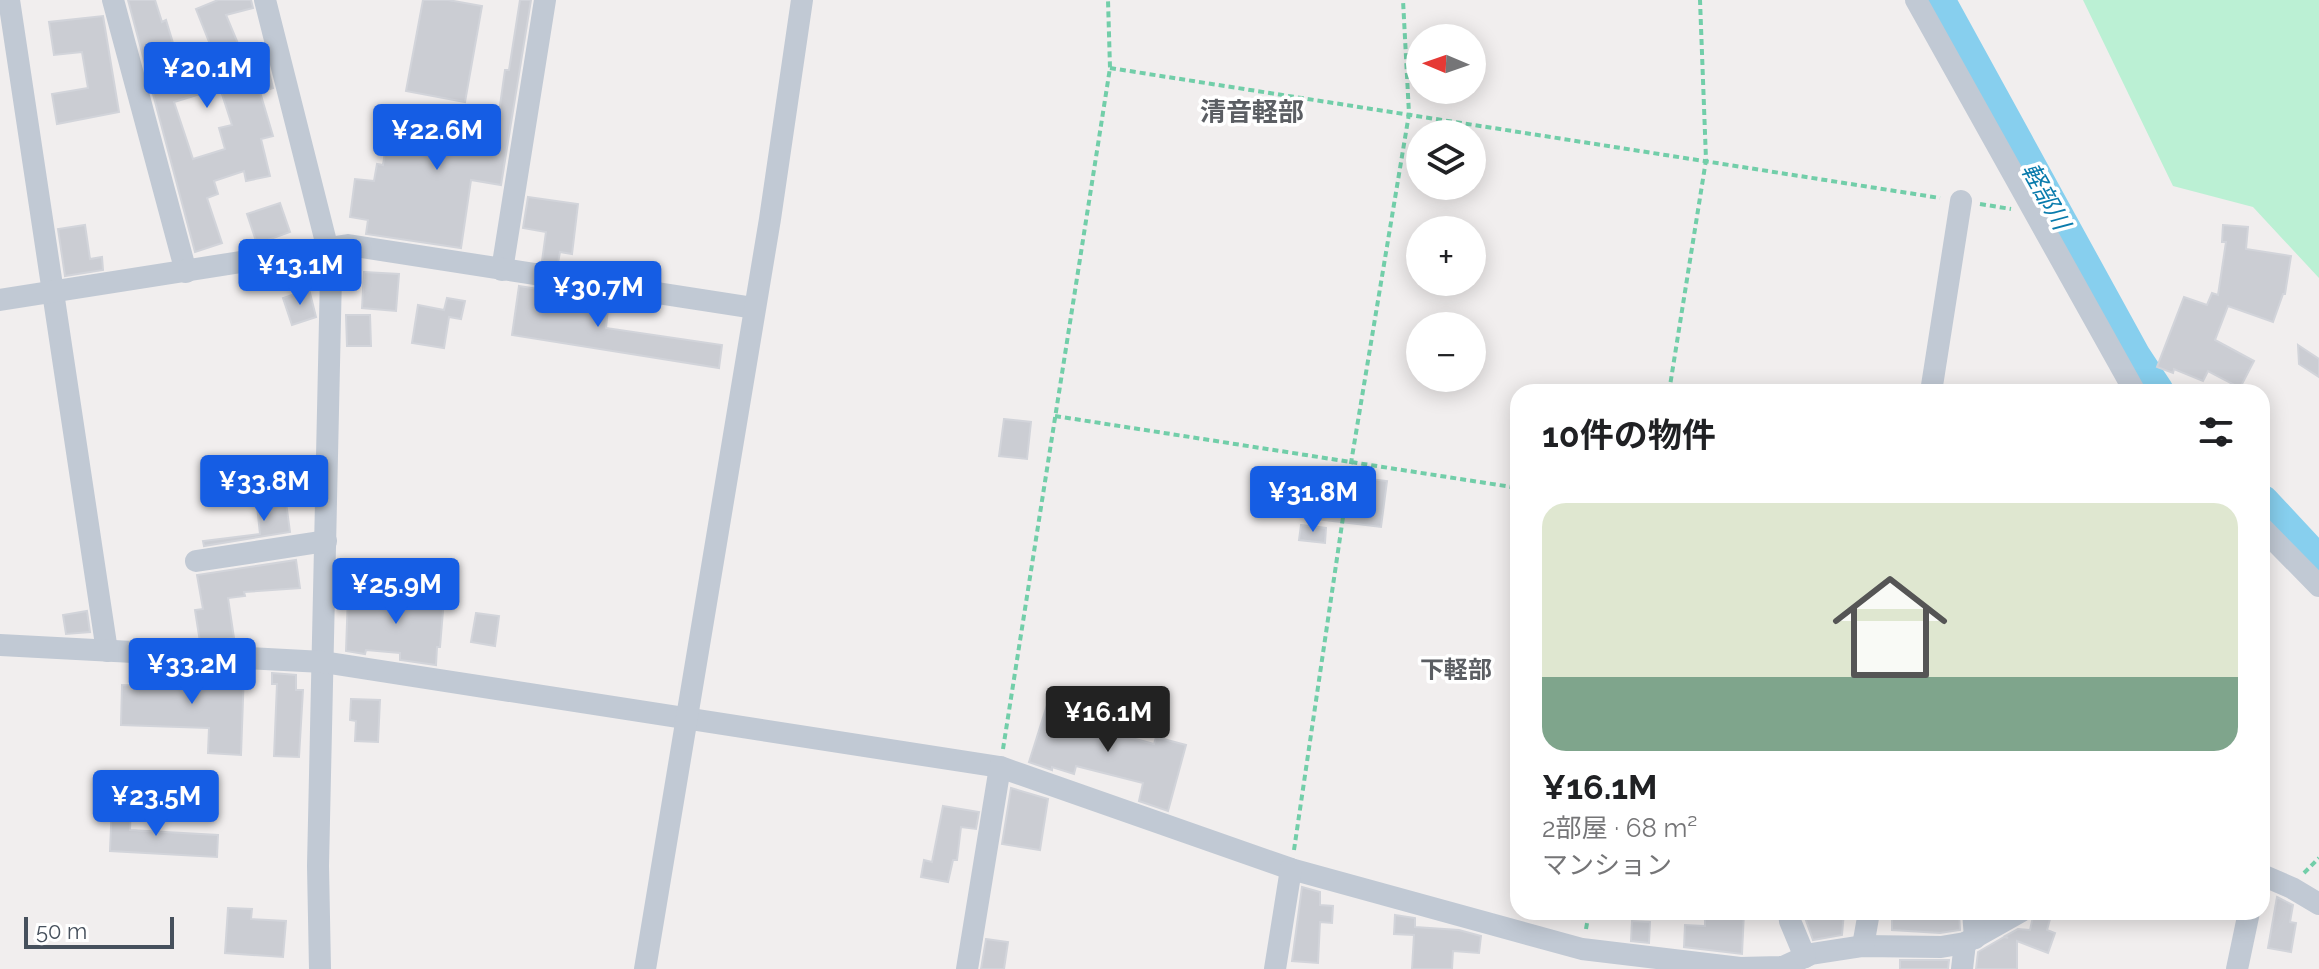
<!DOCTYPE html>
<html lang="ja">
<meta charset="utf-8">
<style>
:root{--surface:#fff;--page:#f6f6f6;--text:#202124;--muted:#757577;--accent:#155de4}
body{margin:0;font-family:Raleway,"Noto Sans JP",sans-serif;background:var(--page);color:var(--text);height:100vh;display:flex;flex-direction:column;font-size:30px;white-space:nowrap}
*{box-sizing:border-box;margin:0}
p{font-size:26px;color:var(--muted)}
.icon{flex:none;width:44px;height:44px;fill:none;stroke:currentColor;stroke-width:2;stroke-linecap:round;stroke-linejoin:round}
.map{position:relative;flex:1;overflow:hidden}
.drawer{position:absolute;left:1510px;top:384px;width:760px;height:536px;display:flex;flex-direction:column;background:var(--surface);border-radius:24px;box-shadow:0 4px 20px #0003}
.drawer>*{flex:none}
.needle{width:52px;rotate:272deg}
.tools{position:absolute;left:1406px;top:24px;display:grid;gap:16px}
.tools a{display:grid;place-items:center;width:80px;height:80px;border-radius:50%;background:var(--surface);box-shadow:0 4px 20px #0003;font-size:40px}
.scale{position:absolute;left:24px;bottom:20px;width:150px;box-sizing:border-box;padding-left:8px;border:4px solid #46505c;border-top:0;font-size:22px;line-height:28px;white-space:nowrap;color:#46505c;-webkit-text-stroke:6px #fff;paint-order:stroke}
.price{position:absolute;translate:-50% -68px;padding:0 18px;border-radius:8px;background:var(--accent);color:#fff;font-size:26px;line-height:52px;filter:drop-shadow(0 2px 4px #0008)}
.price::after{content:'';position:absolute;left:50%;top:48px;width:24px;height:18px;margin-left:-12px;background:inherit;clip-path:polygon(0 0,100% 0,50% 100%)}
.price.current{background:#222;color:#fff}
ul{padding:0;list-style:none}
li{display:grid;align-content:center;gap:16px;height:424px;padding:0 32px}
li span{display:grid;place-items:center;height:248px;border-radius:24px;color:#555}
li>.icon{margin-inline-start:auto}
span .icon{width:144px;height:144px;fill:#fffc;stroke-width:1}
li b{font-size:34px}
h2{display:flex;justify-content:space-between;align-items:center;height:96px;padding:0 32px;font-size:34px}
.map>svg:first-child{display:block}
</style>
<div class="map">
<svg width="2319" height="969" viewBox="0 0 2319 969">
<rect width="100%" height="100%" fill="#f1eeee"/>
<path fill="#bbf0d4" d="M2083 0H2319V278L2253 207 2173 186Z"/>
<g fill="none" stroke-linecap="round" stroke-linejoin="round">
<g stroke="#87cfee" stroke-width="36">
<path d="M1937 0 2133 357 2156 392"/>
<path d="M2262 503 2319 564"/>
</g>
</g>
<g fill="#cbcdd3" stroke="#d2d4da" stroke-width="2" fill-rule="evenodd">
<path d="M128 0H155L162 22 166 20 180 66 183 65 187 77 219 67 196 9 218 0H251L253 8 226 15 244 58 264 53 273 88 260 92 273 136 261 139 270 176 246 181 244 171 214 181 218 194 207 198 222 243 195 252ZM220 88 232 125 219 128 225 149 193 159 174 102Z"/>
<path d="M423 0H448L482 6 465 102 406 91Z"/>
<path d="M520 0H531L501 185 471 180 461 248 366 234 368 220 350 217 355 179 374 181 377 164 383 165 389 125 495 141 505 70H509Z"/>
<path d="M103 16 119 112 57 124 52 94 88 88 82 52 54 55 49 22Z"/>
<path d="M528 197 578 204 572 254 560 252 558 263 542 261 546 232 523 228Z"/>
<path d="M280 203 290 232 257 244 247 214Z"/>
<path d="M85 225 90 259 102 257 103 270 65 276 58 229Z"/>
<path d="M2223 225 2248 227 2246 249 2291 256 2285 294H2283L2273 322 2228 306 2215 340 2254 361 2240 388 2208 371 2203 381 2174 369 2173 373 2157 367 2184 297 2207 305 2212 293 2218 295 2226 242H2222Z"/>
<path d="M364 272 399 274 396 311 362 308Z"/>
<path d="M519 286 609 300 606 328 722 345 719 368 512 335Z"/>
<path d="M309 289 316 317 292 325 283 298Z"/>
<path d="M447 298 465 301 461 319 449 317 444 348 412 343 418 305 444 310Z"/>
<path d="M346 315H370L371 346H347Z"/>
<path d="M2298 345 2319 359V377L2299 364Z"/>
<path d="M1004 419 1031 422 1027 459 999 456Z"/>
<path d="M1321 473 1387 481 1381 527 1315 519Z"/>
<path d="M286 502 290 532 204 546 203 541 260 534 257 506Z"/>
<path d="M1301 525 1326 528 1325 543 1299 540Z"/>
<path d="M296 560 300 588 244 592 245 596 228 598 234 638 200 642 195 610 203 609 197 575Z"/>
<path d="M348 595 387 597 388 595 444 599 440 647H437L436 665 400 660V653L366 650 365 654 346 651Z"/>
<path d="M87 611 90 632 66 634 63 615Z"/>
<path d="M476 613 499 616 495 646 471 642Z"/>
<path d="M177 669 244 672 241 755 208 753 209 728 121 725 122 685 176 687Z"/>
<path d="M272 673 296 675V690H303L299 757 274 756 277 684H272Z"/>
<path d="M351 699 380 700 378 742 355 741 356 721 350 720Z"/>
<path d="M1048 702 1080 712 1077 723 1154 744 1156 737 1186 745 1168 811 1139 801 1143 783 1076 766 1074 774 1052 767V770L1029 762Z"/>
<path d="M1011 788 1048 799 1040 850 1002 844Z"/>
<path d="M112 803H131L130 830 218 835 217 857 110 851Z"/>
<path d="M943 806 979 812 976 829 961 827 957 860H953L948 882 921 877 924 860 932 862Z"/>
<path d="M1302 887 1320 892V905L1333 906 1332 923 1320 922 1318 963 1292 961Z"/>
<path d="M2277 897 2293 905 2290 922 2296 923 2291 952 2268 948Z"/>
<path d="M228 908 252 909 251 919 286 921 283 957 225 953Z"/>
<path d="M1705 912H1744L1742 954 1684 947 1685 925 1705 926Z"/>
<path d="M1803 912H1844L1842 935 1813 940Z"/>
<path d="M1892 912H1959L1960 930 1940 933 1892 930Z"/>
<path d="M2034 912H2052L2047 930 2055 933 2048 953 2017 941V969H1976L1978 952 2004 937 2008 938 2005 936 2018 929 2030 930Z"/>
<path d="M1395 915 1415 918V927L1459 930 1481 936 1479 953 1453 951 1452 969H1412L1414 935 1394 934Z"/>
<path d="M1632 921 1650 922 1649 943 1631 941Z"/>
<path d="M986 939 1008 942 1004 969H981Z"/>
<path d="M1900 960H1949L1948 969H1900Z"/>
</g>
<g fill="none" stroke-linecap="round" stroke-linejoin="round">
<g stroke="#72cea9" stroke-width="4" stroke-dasharray="6 4" stroke-linecap="butt">
<path d="M1110 68 1940 198"/>
<path d="M1980 204 2011 209"/>
<path d="M1669 392 1706 160 1700 0"/>
<path d="M1055 416 1518 488"/>
<path d="M1003 749 1110 68 1108 0"/>
<path d="M1294 850 1351 463 1409 114 1403 0"/>
<path d="M2304 873 2319 858"/>
<path d="M1586 929 1589 912"/>
</g>
<g stroke="#c1c9d4" stroke-width="22">
<path d="M9 0 107 651"/>
<path d="M113 0 186 272"/>
<path d="M265 0 328 250 331 274 318 866 320 969"/>
<path d="M1916 0 2135 392"/>
<path d="M502 270 545 0"/>
<path d="M0 300 348 245 754 308"/>
<path d="M1931 392 1961 201"/>
<path d="M2262 528 2319 586"/>
<path d="M196 561 326 541"/>
<path d="M0 645 323 662 1000 767 1291 869 1582 949 1740 968 1783 967 1811 954 1863 946 1941 947 1965 943 2020 912"/>
<path d="M2262 875 2292 888 2319 904"/>
<path d="M1789 912 1790 921 1805 957"/>
<path d="M1973 912 1975 938"/>
<path d="M1863 946 1869 912"/>
<path d="M645 969 770 219 802 0"/>
<path d="M967 969 1000 767"/>
<path d="M1275 969 1291 869"/>
<path d="M1962 969 1965 943"/>
<path d="M2237 969 2249 912"/>
</g>
</g>
<g text-anchor="middle" dominant-baseline="central" stroke-width="7" stroke-linejoin="round" paint-order="stroke">
<g font-size="24" font-style="italic" fill="#097bac" stroke="#fff">
<text transform="translate(2046 196) rotate(61)">軽部川</text>
</g>
<g font-size="24" font-weight="bold" fill="#5b5e63" stroke="#fff">
<text x="1456" y="669">下軽部</text>
</g>
<g font-size="26" font-weight="bold" fill="#5b5e63" stroke="#fff">
<text x="1252" y="112">清音軽部</text>
</g>
</g>
</svg>
<div class="tools">
<a><svg class="needle" viewBox="-14 -14 28 28"><path d="M0-13l5 13h-10z" fill="#e53935"/><path d="M0 13l5-13h-10z" fill="#757577"/></svg></a>
<a><svg class="icon" aria-label="layers" viewBox="0 0 24 24"><path d="M12 4l9 5-9 5-9-5zM3 14l9 5 9-5"/></svg></a>
<a>+</a>
<a>−</a>
</div>
<div class="scale">50 m</div>
<b class="price" style="left:207px;top:110px">¥20.1M</b>
<b class="price" style="left:437px;top:172px">¥22.6M</b>
<b class="price" style="left:300px;top:307px">¥13.1M</b>
<b class="price" style="left:598px;top:329px">¥30.7M</b>
<b class="price" style="left:264px;top:523px">¥33.8M</b>
<b class="price" style="left:1313px;top:534px">¥31.8M</b>
<b class="price" style="left:396px;top:626px">¥25.9M</b>
<b class="price" style="left:192px;top:706px">¥33.2M</b>
<b class="price current" style="left:1108px;top:754px">¥16.1M</b>
<b class="price" style="left:156px;top:838px">¥23.5M</b>
<section class="drawer">
<h2>10件の物件<svg class="icon" aria-label="filters" viewBox="0 0 24 24"><path d="M4 7h16M4 17h16"/><circle cx="9" cy="7" r="2"/><circle cx="15" cy="17" r="2"/></svg></h2>
<ul>
<li><span style="background:linear-gradient(#dfe7d0 70%,#7fa58c 0)"><svg class="icon" aria-label="home" viewBox="0 0 24 24"><path d="M3 11l9-7 9 7M6 9v11h12V9"/></svg></span><div><b>¥16.1M</b><p>2部屋 · 68 m²</p><p>マンション</p></div></li>
</ul>
</section>
</div>
